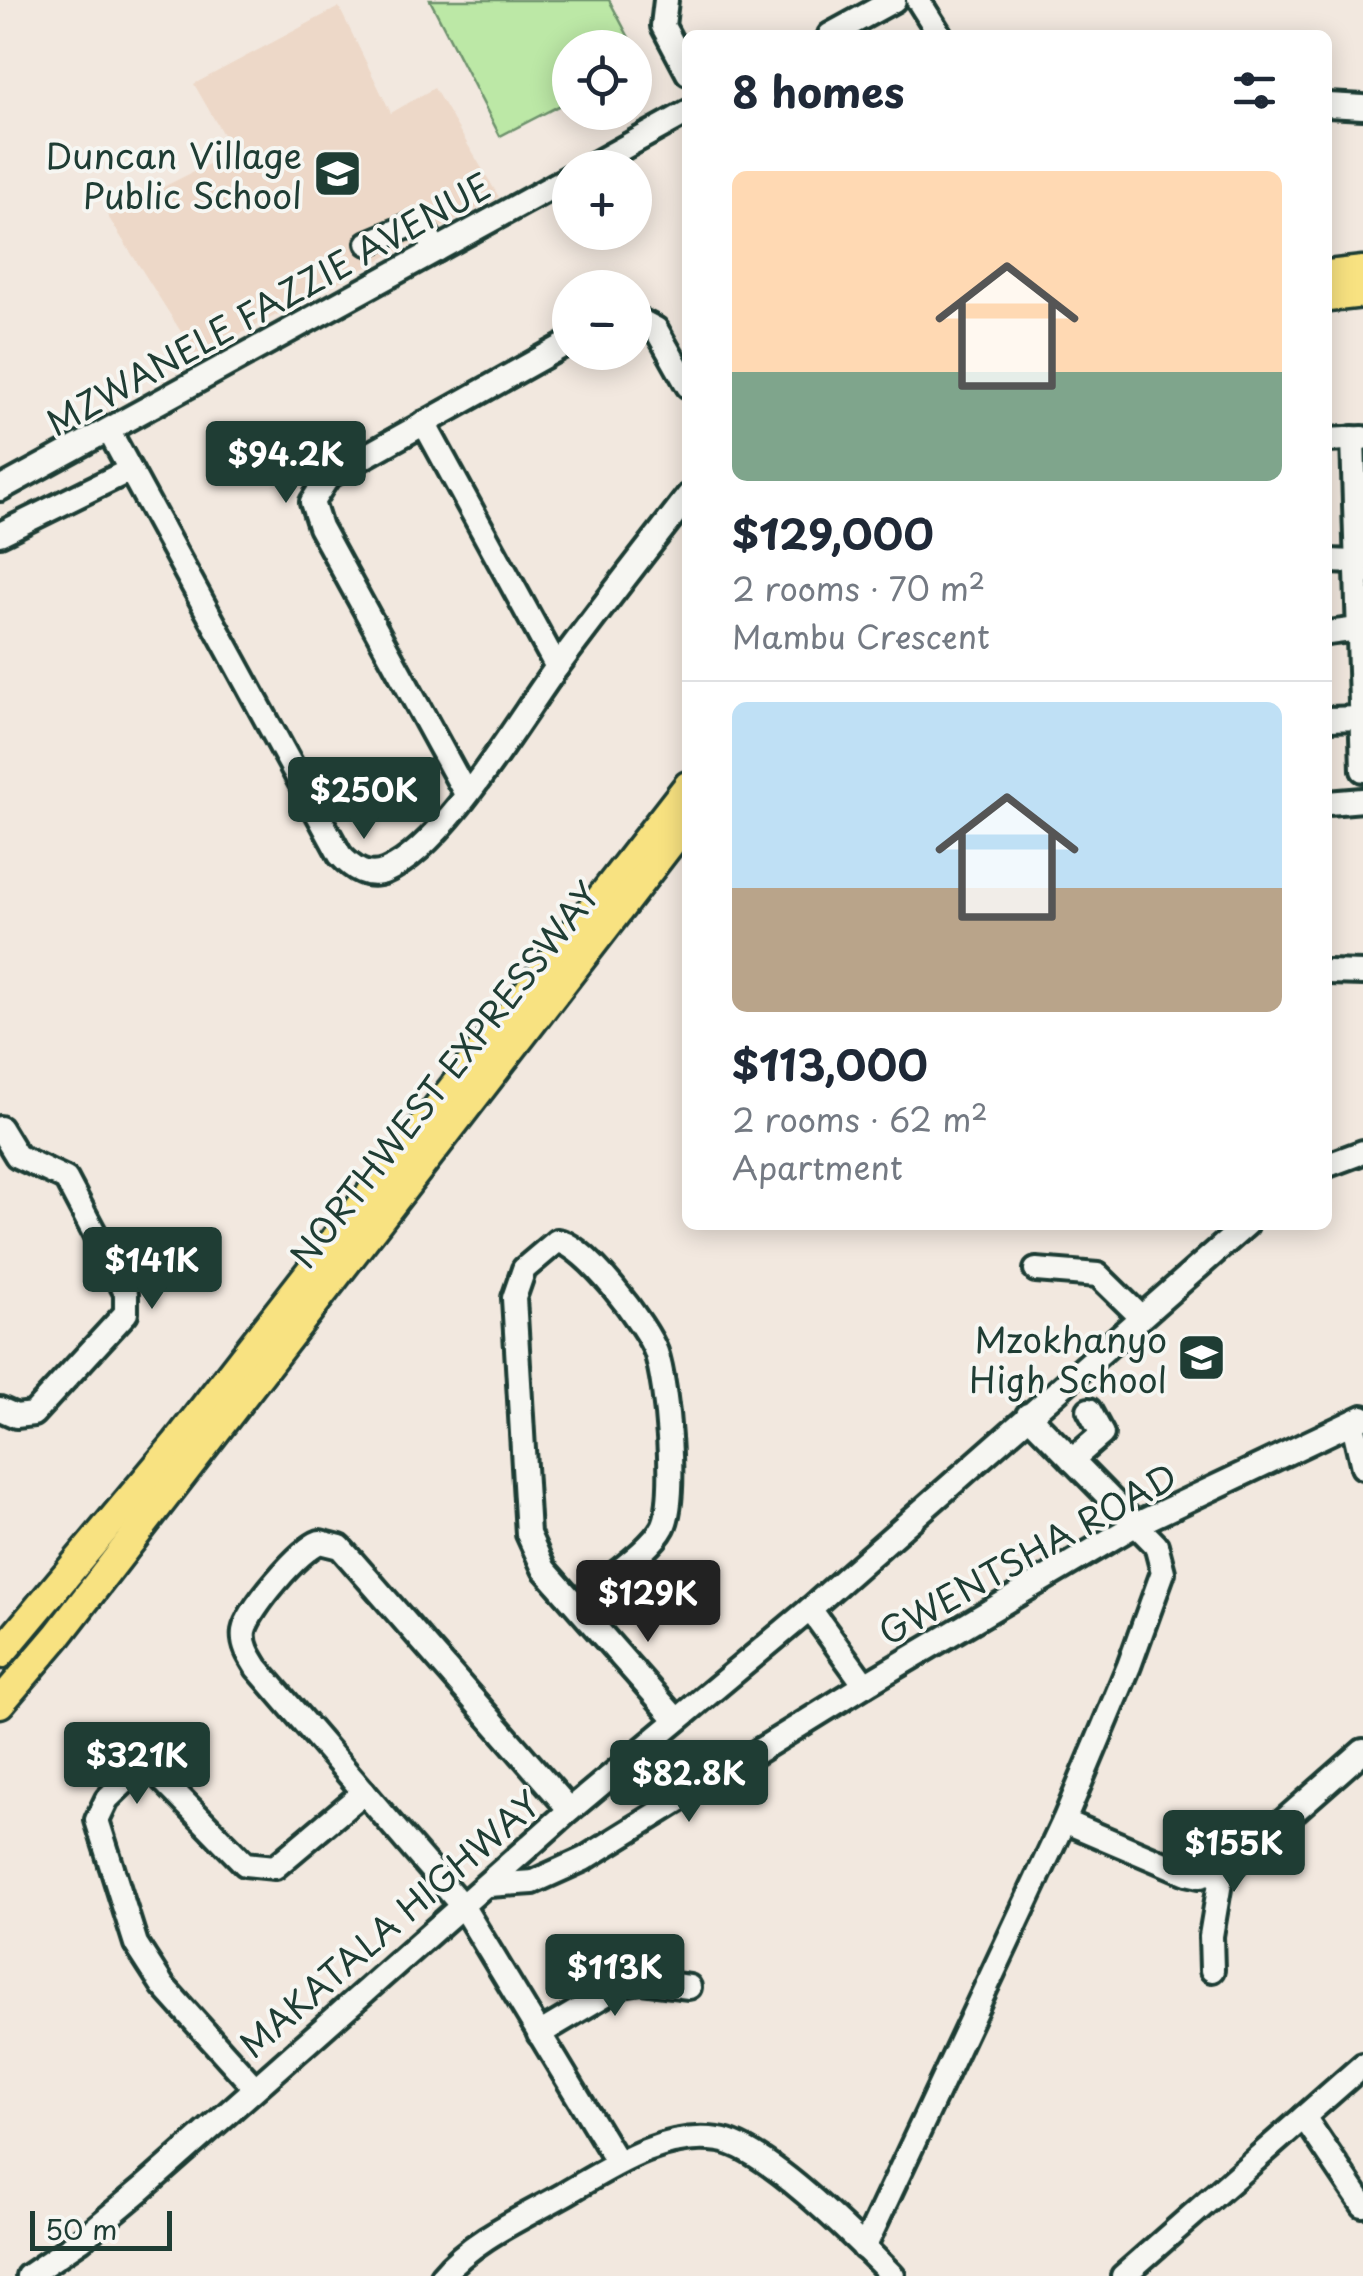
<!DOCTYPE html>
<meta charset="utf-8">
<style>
:root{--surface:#fff;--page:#f2f2f3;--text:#1f2937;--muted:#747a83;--line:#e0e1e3;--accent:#1f3d34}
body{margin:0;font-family:"Playpen Sans",sans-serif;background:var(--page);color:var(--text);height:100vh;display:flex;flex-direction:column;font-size:38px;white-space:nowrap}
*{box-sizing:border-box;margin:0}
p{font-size:32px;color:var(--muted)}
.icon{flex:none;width:55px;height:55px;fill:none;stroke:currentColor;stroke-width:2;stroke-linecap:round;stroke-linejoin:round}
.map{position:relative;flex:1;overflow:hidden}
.details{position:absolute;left:682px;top:30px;width:650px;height:1200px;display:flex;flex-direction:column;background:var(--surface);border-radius:15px;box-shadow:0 5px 25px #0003}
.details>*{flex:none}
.controls{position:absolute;left:552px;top:30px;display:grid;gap:20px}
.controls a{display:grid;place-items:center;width:100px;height:100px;border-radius:50%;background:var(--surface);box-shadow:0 5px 25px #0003;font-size:50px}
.scale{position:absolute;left:30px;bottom:25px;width:142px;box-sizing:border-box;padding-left:10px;border:5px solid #1f3d34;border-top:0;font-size:28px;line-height:35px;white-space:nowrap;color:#1f3d34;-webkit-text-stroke:8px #f6f6f2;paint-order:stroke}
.price{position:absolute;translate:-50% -85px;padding:0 22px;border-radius:10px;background:var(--accent);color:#fff;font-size:32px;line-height:65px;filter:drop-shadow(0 2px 5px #0008)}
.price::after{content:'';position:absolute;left:50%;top:60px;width:30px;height:22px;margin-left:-15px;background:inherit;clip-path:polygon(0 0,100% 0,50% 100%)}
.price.selected{background:#222;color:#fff}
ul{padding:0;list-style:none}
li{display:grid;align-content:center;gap:20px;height:530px;padding:0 50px}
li+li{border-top:2px solid var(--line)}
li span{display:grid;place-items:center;height:310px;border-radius:15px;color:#555}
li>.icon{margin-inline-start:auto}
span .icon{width:180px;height:180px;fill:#fffc;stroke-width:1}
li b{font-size:42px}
h2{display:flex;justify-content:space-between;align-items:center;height:120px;padding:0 50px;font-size:42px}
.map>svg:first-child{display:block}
</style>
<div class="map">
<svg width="1363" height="2276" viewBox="0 0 1363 2276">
<rect width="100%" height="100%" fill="#f2e8df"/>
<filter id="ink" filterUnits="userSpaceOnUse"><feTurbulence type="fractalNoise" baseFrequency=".01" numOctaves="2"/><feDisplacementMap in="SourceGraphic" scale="20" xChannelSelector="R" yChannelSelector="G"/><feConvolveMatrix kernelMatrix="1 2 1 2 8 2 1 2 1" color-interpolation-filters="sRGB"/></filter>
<g filter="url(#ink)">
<path fill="#edd8c8" d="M339 7 391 113 434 88 499 197 197 357 107 215 233 152 194 84Z"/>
<path fill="#bce8a6" stroke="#6e926d" stroke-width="2.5" d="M430 0H609L634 47 570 48V100L500 136Z"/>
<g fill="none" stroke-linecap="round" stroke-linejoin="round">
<defs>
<g id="minor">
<path d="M666 0 663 26 688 73"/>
<path d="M918 0 940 35"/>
<path d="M830 35 894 0"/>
<path d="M1328 105 1363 107"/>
<path d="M587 168 688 112"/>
<path d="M368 243 418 222 437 250"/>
<path d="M635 318 656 329 688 386"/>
<path d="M424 423 557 667"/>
<path d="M109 431 340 855C353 869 367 879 386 871 445 846 518 720 557 667 600 609 644 553 688 496"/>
<path d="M1353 438 1363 770"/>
<path d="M1328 440 1363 438"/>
<path d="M0 489 570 177"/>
<path d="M0 534 130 470"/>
<path d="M1328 561 1356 562"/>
<path d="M1328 633 1358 629"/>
<path d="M1328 719 1361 718"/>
<path d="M466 794 320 527 312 502 328 477 570 342"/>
<path d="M1328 803 1363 800"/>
<path d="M1328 972 1363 973"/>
<path d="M0 1128 17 1156 66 1179 126 1293V1313L33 1414 16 1416 0 1409"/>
<path d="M1328 1165 1363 1152"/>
<path d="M1036 1270 1098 1275 1141 1317"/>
<path d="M1353 1424 1363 1467"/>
<path d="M1072 1460 1102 1434 1089 1410"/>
<path d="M579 1604C601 1582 650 1552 663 1527 678 1498 667 1384 656 1352 647 1326 584 1243 557 1241L524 1269 514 1298 528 1534 544 1569 676 1719"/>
<path d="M810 1609 865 1685 1135 1525 1363 1417"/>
<path d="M570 1810 340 1547 320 1542C300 1549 248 1610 244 1631 242 1645 250 1657 257 1668L463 1907 618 2163"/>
<path d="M1064 1821 1186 1873 1200 1876 1230 1868 1363 1751"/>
<path d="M489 1885 533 1882 584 1859 865 1685"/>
<path d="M1212 1970 1211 1936 1222 1871"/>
<path d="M539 2034 623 1984 642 1981 689 1987"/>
<path d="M255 2088 163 1986 136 1944 97 1820 107 1799 136 1771 152 1769 245 1864 275 1867 364 1792"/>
<path d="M1304 2117 1363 2205"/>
<path d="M864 2248 1064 1821 1129 1666 1163 1572 1156 1545 1028 1415"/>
<path d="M28 2276 81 2240 143 2188 570 1810 810 1609 1246 1225"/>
<path d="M442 2276C472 2240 522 2218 563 2195 608 2169 663 2131 719 2140 765 2146 858 2241 893 2276"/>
<path d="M1123 2276 1363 2065"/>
</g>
<g id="major">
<path d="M1328 275 1363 271"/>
<path d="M1328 297 1363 293"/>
<path d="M0 1654 176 1444 688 786"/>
<path d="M0 1703 58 1635 688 820"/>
</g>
</defs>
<use href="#minor" stroke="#1f3d34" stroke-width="30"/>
<use href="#major" stroke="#1f3d34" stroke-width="35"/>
<use href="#minor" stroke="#f6f6f2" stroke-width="22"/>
<use href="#major" stroke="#f8e281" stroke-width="28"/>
</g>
</g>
<defs>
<symbol id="school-square" viewBox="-11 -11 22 22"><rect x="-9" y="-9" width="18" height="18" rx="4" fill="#1f3d34" stroke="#f6f6f2"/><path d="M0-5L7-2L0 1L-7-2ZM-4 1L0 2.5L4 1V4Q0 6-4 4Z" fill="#fff"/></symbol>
</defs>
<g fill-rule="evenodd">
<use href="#school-square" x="310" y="146" width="55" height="55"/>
<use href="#school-square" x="1174" y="1330" width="55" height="55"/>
</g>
<g text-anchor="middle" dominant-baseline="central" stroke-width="8" stroke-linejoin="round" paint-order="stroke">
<g font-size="35" fill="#1f3d34" stroke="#f6f6f2" text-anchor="end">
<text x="302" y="154">Duncan Village<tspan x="302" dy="40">Public School</tspan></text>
<text x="1167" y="1338">Mzokhanyo<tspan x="1167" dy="40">High School</tspan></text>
</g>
<g font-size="35" fill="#1f3d34" stroke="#f6f6f2">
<text transform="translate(268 303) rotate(-29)">MZWANELE FAZZIE AVENUE</text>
<text transform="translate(444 1074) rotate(-52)">NORTHWEST EXPRESSWAY</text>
<text transform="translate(1027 1553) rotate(-29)">GWENTSHA ROAD</text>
<text transform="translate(389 1923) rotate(-41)">MAKATALA HIGHWAY</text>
</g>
</g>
</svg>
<div class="controls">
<a><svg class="icon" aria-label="locate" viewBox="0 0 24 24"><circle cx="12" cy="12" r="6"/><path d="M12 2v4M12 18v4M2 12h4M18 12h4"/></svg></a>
<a>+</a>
<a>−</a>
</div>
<div class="scale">50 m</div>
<b class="price" style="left:286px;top:506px">$94.2K</b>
<b class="price" style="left:364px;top:842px">$250K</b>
<b class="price" style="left:152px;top:1312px">$141K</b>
<b class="price selected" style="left:648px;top:1645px">$129K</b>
<b class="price" style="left:137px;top:1807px">$321K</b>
<b class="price" style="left:689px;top:1825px">$82.8K</b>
<b class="price" style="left:1234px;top:1895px">$155K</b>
<b class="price" style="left:615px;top:2019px">$113K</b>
<section class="details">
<h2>8 homes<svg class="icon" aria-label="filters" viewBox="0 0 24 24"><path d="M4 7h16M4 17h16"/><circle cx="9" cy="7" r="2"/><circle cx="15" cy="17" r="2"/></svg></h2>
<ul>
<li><span style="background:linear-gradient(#ffd9b3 65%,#7fa58c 0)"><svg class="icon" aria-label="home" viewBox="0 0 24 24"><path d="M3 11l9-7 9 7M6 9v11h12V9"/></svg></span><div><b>$129,000</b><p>2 rooms · 70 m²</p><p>Mambu Crescent</p></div></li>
<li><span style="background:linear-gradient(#bfe0f5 60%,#b9a48a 0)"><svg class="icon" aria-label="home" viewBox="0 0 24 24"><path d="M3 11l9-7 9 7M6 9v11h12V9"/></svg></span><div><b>$113,000</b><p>2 rooms · 62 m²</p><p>Apartment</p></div></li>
</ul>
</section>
</div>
